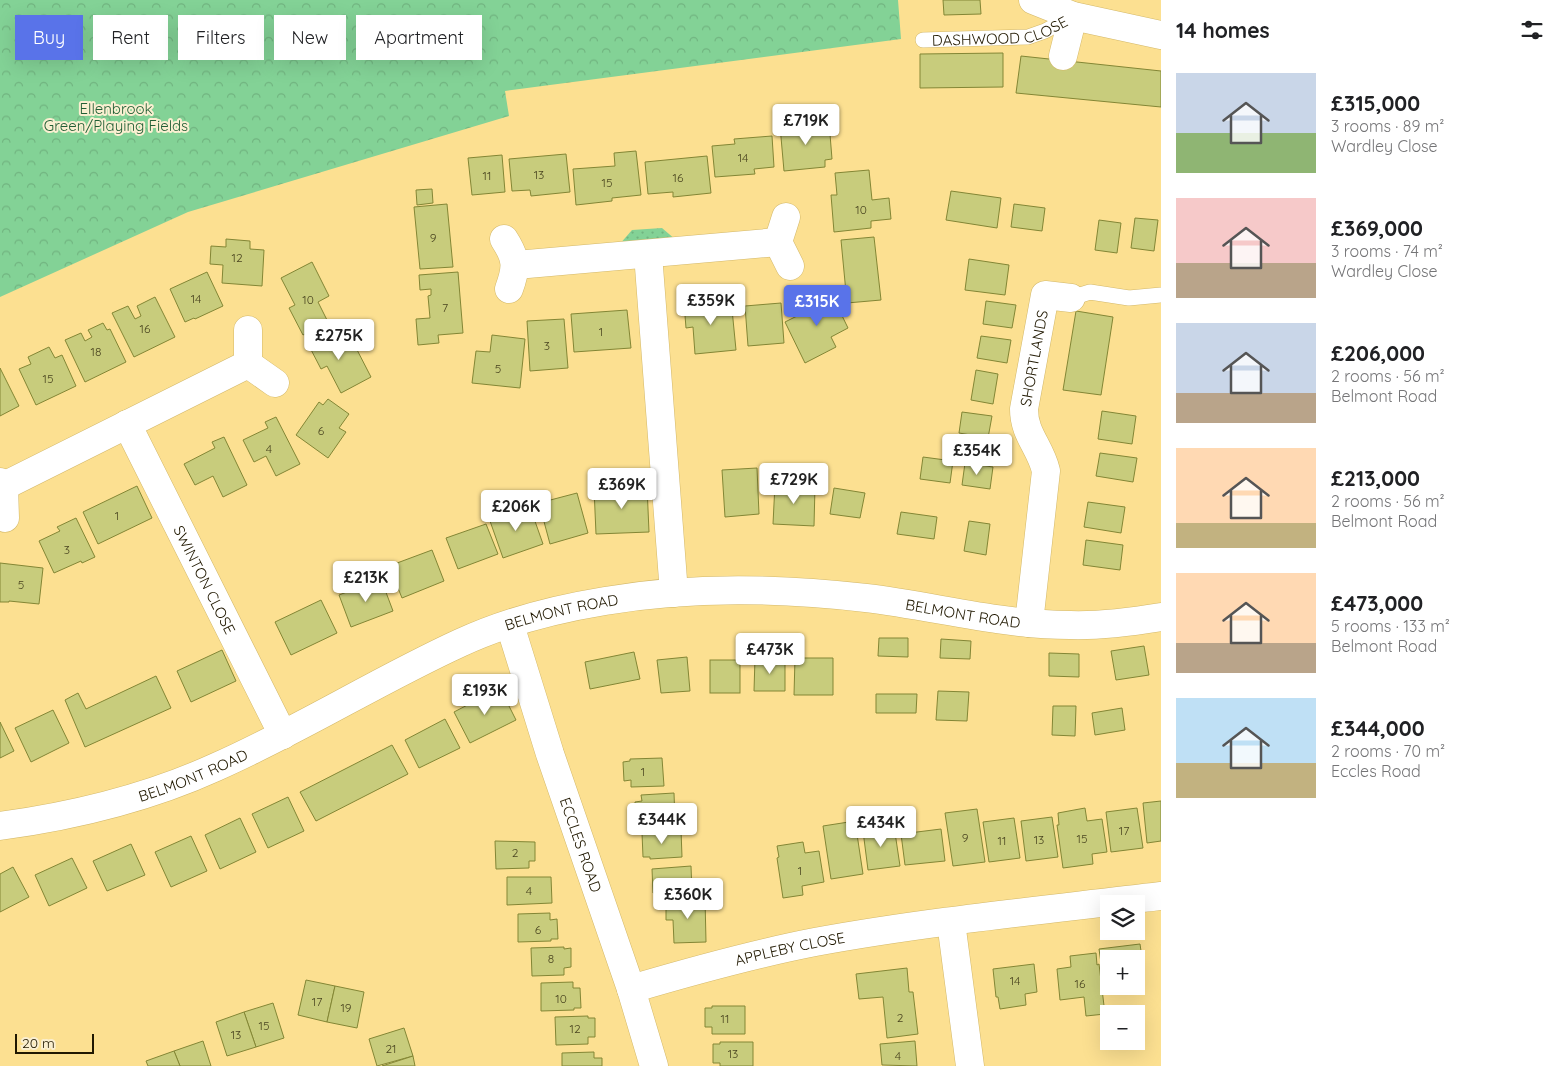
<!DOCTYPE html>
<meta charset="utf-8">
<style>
:root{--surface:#fff;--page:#f2f2f2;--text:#202124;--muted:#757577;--accent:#5973e9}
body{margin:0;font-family:Quicksand,sans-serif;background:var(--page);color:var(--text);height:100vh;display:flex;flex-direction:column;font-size:19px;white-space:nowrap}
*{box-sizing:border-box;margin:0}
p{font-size:16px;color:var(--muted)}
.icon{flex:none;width:28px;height:28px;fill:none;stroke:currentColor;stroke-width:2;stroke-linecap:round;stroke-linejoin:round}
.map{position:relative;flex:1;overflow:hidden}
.details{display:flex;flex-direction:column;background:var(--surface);width:400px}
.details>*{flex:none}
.top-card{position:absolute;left:15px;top:15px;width:475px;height:45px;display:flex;gap:10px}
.controls{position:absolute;left:1100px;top:895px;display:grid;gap:10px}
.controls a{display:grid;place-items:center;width:45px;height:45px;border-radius:0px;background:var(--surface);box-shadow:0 5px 20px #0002;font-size:25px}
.scale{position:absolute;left:15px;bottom:12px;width:79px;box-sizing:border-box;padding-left:5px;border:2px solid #201801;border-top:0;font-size:14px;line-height:18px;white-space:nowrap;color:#201801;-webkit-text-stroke:4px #faefd1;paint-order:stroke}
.price{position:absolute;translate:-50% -42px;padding:0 11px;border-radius:5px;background:#fff;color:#222;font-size:16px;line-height:32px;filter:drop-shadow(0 1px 2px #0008)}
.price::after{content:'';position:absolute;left:50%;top:30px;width:15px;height:11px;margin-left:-8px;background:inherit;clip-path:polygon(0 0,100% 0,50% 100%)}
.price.selected{background:var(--accent);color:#fff}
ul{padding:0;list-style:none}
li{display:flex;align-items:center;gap:15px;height:125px;padding:0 15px}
li span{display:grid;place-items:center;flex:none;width:140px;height:100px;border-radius:0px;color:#555}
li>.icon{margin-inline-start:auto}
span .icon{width:60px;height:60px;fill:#fffc;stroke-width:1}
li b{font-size:21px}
h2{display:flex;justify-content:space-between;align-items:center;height:60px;padding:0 15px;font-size:21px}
.tag{padding:0 18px;border-radius:0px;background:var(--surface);box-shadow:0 5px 20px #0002;font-size:18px;line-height:45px}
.tag.selected{background:var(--accent);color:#fff}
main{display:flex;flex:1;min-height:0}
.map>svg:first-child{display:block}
</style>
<main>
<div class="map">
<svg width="1161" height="1066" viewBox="0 0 1161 1066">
<defs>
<pattern id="grass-dots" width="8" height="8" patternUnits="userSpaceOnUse" patternTransform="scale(1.25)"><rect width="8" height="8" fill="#83d296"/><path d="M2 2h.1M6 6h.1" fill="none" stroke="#71b480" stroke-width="1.8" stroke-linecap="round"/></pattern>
<pattern id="park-crowns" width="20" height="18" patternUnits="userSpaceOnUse" patternTransform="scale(1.25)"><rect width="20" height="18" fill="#83d296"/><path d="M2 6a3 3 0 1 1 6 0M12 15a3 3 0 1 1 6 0" fill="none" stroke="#71b480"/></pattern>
</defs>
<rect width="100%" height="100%" fill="#fce091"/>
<path fill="url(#grass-dots)" d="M662 228 676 240 619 245 632 230Z"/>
<path fill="url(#park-crowns)" d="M0 0H898L901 39 505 91 509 116 188 212 0 297Z"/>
<g fill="#c8cc7c" stroke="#838635">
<path d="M943 0H980L981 14 944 15Z"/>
<path d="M1003 53V87L920 88V54Z"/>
<path d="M1021 56 1161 71V107L1016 93Z"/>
<path d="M829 122 832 159 825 160V167L784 171 780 126Z"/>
<path d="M772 136 774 167 754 169 755 174 715 177 712 146 735 144 734 139Z"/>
<path d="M636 151 641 195 612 198V201L576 205 573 169 615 166 614 153Z"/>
<path d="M566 154 570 192 531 196 530 190 512 191 509 159Z"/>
<path d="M502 155 505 192 472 195 468 158Z"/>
<path d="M707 156 711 193 673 197V192L648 194 645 162Z"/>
<path d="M869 170 872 200 889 198 891 219 871 221V228L834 232 831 195H837L835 173Z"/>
<path d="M432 189 433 203 417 205 416 190Z"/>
<path d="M951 191 1001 198 997 228 946 220Z"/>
<path d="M447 204 453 267 420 269 414 207Z"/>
<path d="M1014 204 1045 208 1042 231 1011 227Z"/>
<path d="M1135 218 1158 220 1154 251 1131 248Z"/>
<path d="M1099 220 1121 223 1117 253 1095 250Z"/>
<path d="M874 237 881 300 847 303 841 240Z"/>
<path d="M226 239 250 241V249L264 250 262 286 222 283 223 265 210 264 211 246 226 247Z"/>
<path d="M969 259 1009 265 1005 295 965 290Z"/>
<path d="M312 262 329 296 318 302 328 322 303 335 289 308 295 305 281 278Z"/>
<path d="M207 272 223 306 195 319 194 318 185 322 170 289Z"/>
<path d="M458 272 463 333 438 335 439 343 418 345 416 319 430 318 428 296 431 295V289L420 290 419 275Z"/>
<path d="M830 291 848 328 831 337 836 347 805 363 785 322 805 312 802 305Z"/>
<path d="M155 297 175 337 134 357 112 313 128 306 135 319 141 316 137 306Z"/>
<path d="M731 299 736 350 695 354 693 327 686 328 684 303Z"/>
<path d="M986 301 1016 305 1012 328 983 324Z"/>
<path d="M781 303 784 343 748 346 745 306Z"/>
<path d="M627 310 631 348 574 352 571 314Z"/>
<path d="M1076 311 1113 317 1101 395 1063 390Z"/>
<path d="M564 319 568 368 530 371 527 321Z"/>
<path d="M103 323 107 330 110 329 126 362 85 382 65 340 81 333 85 341 92 337 88 330Z"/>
<path d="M332 329 343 350 354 344 371 377 341 393 327 366 321 369 307 342Z"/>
<path d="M492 335 525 339 520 388 472 383 476 351 490 352Z"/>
<path d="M981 336 1011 340 1007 363 977 358Z"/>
<path d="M49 347 55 358 62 355 76 386 36 405 19 369 31 364 28 357Z"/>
<path d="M0 368 19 406 0 416Z"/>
<path d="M976 370 998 374 993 404 971 400Z"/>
<path d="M328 399 349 414 339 428 346 432 328 458 296 435 319 402 323 405Z"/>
<path d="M1102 411 1136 416 1132 444 1098 439Z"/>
<path d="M962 412 992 416 988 438 959 433Z"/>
<path d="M276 417 300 464 276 476 266 456 254 462 243 440 268 428 265 422Z"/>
<path d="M224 437 247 485 223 497 213 476 195 485 184 464 215 448 212 442Z"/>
<path d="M1100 453 1137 458 1133 482 1096 476Z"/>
<path d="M923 457 953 461 950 483 920 479Z"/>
<path d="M965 463 993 467 990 489 962 485Z"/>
<path d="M757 468 759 514 725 517 722 470Z"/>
<path d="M775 484 815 486 814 526 773 524Z"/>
<path d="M137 486 152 518 98 544 83 512Z"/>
<path d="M647 486 649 532 596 534 594 488Z"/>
<path d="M834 488 865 493 860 518 830 514Z"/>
<path d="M577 493 588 533 550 544 539 503Z"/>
<path d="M1088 502 1125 507 1121 533 1084 527Z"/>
<path d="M530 507 543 544 503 558 490 521Z"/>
<path d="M901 512 937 517 934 539 897 534Z"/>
<path d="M76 518 95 557 82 563 81 561 54 573 39 541 60 531 57 527Z"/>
<path d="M969 521 990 524 986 555 964 551Z"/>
<path d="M486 524 498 554 458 569 446 538Z"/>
<path d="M1086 540 1123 545 1120 570 1083 565Z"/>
<path d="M432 550 444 581 402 598 389 566Z"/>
<path d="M0 563 43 568 39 604 9 601V602H0Z"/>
<path d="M381 579 393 611 351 627 339 595Z"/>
<path d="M321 600 337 633 291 655 275 622Z"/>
<path d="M879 638H908V657L878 656Z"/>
<path d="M941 639 971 641 970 659 940 658Z"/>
<path d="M1144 646 1149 675 1116 680 1111 651Z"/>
<path d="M222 650 236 681 191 702 177 671Z"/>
<path d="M634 652 640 679 590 689 585 662Z"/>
<path d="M1049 653 1079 654V677L1049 676Z"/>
<path d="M687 657 690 691 661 693 657 660Z"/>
<path d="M755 658H785V691H754Z"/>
<path d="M795 658H833V695H794Z"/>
<rect x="710" y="660" width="30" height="33"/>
<path d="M156 676 171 708 85 747 65 700 78 693 86 709Z"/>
<path d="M500 688 516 720 470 743 454 712Z"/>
<path d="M938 691 969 692 967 721 936 720Z"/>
<path d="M876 694H917L916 713H876Z"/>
<path d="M1053 706H1076L1075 736 1052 735Z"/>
<path d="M1122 708 1125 730 1095 735 1092 713Z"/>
<path d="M53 710 69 743 31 762 15 728Z"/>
<path d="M445 719 460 748 419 768 405 740Z"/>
<path d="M0 722 14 751 0 758Z"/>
<path d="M392 745 408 774 316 821 300 792Z"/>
<path d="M662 758 664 786 631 787V780L624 781 623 762 630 761V759Z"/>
<path d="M674 793 675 821H635V802L642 801 641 795Z"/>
<path d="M288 797 304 831 268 848 252 814Z"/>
<path d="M1161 801V841L1147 843 1143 803Z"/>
<path d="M1085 808 1087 821 1102 819 1107 852 1092 854 1093 864 1063 868 1057 825H1059L1058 813Z"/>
<path d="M1137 808 1143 848 1111 852 1106 812Z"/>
<path d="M977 809 985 862 953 866 945 813Z"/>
<path d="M1052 817 1058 857 1026 861 1021 821Z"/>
<path d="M240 818 256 852 220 869 205 835Z"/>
<path d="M1014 818 1020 858 989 862 983 822Z"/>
<path d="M855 821 863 874 831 879 823 826Z"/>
<path d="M894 826 900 866 868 870 863 831Z"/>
<path d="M941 829 945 861 905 865 901 834Z"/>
<path d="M681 830 682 857 650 859V857H643L642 833Z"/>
<path d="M191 836 207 871 171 887 155 852Z"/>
<path d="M495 841 535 842V861H529V868L496 869Z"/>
<path d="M803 842 805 853 819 851 824 882 802 886 803 895 783 898 777 858 779 857 777 846Z"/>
<path d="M131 844 145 875 107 891 93 861Z"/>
<path d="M72 858 87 888 49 906 35 875Z"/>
<path d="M691 866 692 893 660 895V893H653L652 869Z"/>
<path d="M13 867 29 897 0 912V874Z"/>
<path d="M507 877H551L552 903 507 905Z"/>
<path d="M705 898 706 942 674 943 673 920H666V900Z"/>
<path d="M550 913V920L557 919 558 939H551V941L518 942V914Z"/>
<path d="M1140 944 1144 972 1136 973V959H1109V976L1103 977 1099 949Z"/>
<path d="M564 947V949L571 948V967L564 968V975L532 976 531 948Z"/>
<path d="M1096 953 1097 965 1099 964 1105 1014 1086 1016 1084 997 1060 1000 1057 969 1071 967 1070 956Z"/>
<path d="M1034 964 1037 992 1025 994 1026 1005 1000 1009 998 997H996L993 969Z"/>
<path d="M907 968 909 992H913L918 1034 887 1038 883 997 859 999 856 974Z"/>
<path d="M306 980 335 986 327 1022 298 1015Z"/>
<path d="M573 982V988H580L581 1008H574V1010L541 1011V983Z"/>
<path d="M335 986 364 992 357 1028 327 1022Z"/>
<path d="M273 1003 284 1038 256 1047 244 1012Z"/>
<path d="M712 1006H745V1034H712V1027H705V1008H712Z"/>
<path d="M244 1012 256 1047 227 1056 216 1022Z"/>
<path d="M588 1016V1018H595V1037H588V1044L556 1045 555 1017Z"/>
<path d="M404 1028 413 1056 377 1066 369 1039Z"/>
<path d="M203 1041 211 1066H180L174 1051Z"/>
<path d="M915 1041 917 1066 882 1065 880 1044Z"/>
<path d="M720 1042H753V1066H720V1063H713V1044H720Z"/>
<path d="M174 1051 180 1066H148L146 1061Z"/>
<path d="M594 1052V1058H602V1066H562V1053Z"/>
<path d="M413 1056 415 1066H382Z"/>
</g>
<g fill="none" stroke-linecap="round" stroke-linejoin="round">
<defs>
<g id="lane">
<path id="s1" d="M923 40 1028 37 1045 31 1073 16"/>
<path d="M1071 298 1090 292 1129 298 1161 295"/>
</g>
<g id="street">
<path d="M1033 0 1073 16 1161 35"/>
<path d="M1063 56 1073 16"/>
<path d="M786 217 778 242 790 266"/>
<path d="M504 239C517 259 517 267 509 289"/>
<path d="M648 254 674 593"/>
<path d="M516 265 778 242"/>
<path d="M248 330V364L275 383"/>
<path id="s2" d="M127 424 283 735"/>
<path d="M0 482 4 486 5 518"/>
<path d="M4 486 248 364"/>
<path id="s3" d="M1029 623 1046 471C1040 446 1024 435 1024 409L1045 295 1071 298"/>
<path id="s4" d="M510 625 550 754 631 989 654 1066"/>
<path d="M951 922 970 1066"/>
<path id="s5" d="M631 989C692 971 753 954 815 942 929 921 1046 910 1161 896"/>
</g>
<g id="secondary">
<path id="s6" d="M0 826C73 816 148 798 216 767 300 730 377 681 460 643 505 622 556 609 605 601 691 586 780 588 866 598 934 606 1001 625 1070 625 1101 626 1131 622 1161 617"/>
</g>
</defs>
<use href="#lane" stroke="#d3b869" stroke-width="16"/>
<use href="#street" stroke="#d3b869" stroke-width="29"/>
<use href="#secondary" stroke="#d3b869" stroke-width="29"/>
<use href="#lane" stroke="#fff" stroke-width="15"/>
<use href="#street" stroke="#fff" stroke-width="28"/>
<use href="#secondary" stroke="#fff" stroke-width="28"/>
</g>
<g text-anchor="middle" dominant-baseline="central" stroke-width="4" stroke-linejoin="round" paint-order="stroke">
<g font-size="12" fill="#4a4520">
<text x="743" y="157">14</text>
<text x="539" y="174">13</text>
<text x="487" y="175">11</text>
<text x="678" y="177">16</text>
<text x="607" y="182">15</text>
<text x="861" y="209">10</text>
<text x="433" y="237">9</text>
<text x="237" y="257">12</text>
<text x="196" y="298">14</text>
<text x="308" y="299">10</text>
<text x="445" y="307">7</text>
<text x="145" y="328">16</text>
<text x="601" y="331">1</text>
<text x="547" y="345">3</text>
<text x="96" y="351">18</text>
<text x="498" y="368">5</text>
<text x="48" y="378">15</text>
<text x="321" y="430">6</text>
<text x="269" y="448">4</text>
<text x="117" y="515">1</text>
<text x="67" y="549">3</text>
<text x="21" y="584">5</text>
<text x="643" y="771">1</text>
<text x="1124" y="830">17</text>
<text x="965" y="837">9</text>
<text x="1082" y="838">15</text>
<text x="1039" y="839">13</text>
<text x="1002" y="840">11</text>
<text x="515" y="852">2</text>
<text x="800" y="870">1</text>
<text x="529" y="890">4</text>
<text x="538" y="929">6</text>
<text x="551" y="958">8</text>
<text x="1015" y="980">14</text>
<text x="1080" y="983">16</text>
<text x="561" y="998">10</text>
<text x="317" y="1001">17</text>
<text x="346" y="1007">19</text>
<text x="900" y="1017">2</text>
<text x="725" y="1018">11</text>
<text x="264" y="1025">15</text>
<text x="575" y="1028">12</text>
<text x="236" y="1034">13</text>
<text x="391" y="1048">21</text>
<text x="733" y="1053">13</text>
<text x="898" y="1055">4</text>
</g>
<g font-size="15" fill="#201801" stroke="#faefd1">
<text stroke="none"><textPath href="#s1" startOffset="78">DASHWOOD CLOSE</textPath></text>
<text stroke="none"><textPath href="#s3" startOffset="271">SHORTLANDS</textPath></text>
<text stroke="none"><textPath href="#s2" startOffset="174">SWINTON CLOSE</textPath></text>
<text stroke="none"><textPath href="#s6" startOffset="605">BELMONT ROAD</textPath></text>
<text stroke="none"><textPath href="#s6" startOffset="1010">BELMONT ROAD</textPath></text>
<text stroke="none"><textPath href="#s6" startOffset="200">BELMONT ROAD</textPath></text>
<text stroke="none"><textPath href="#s4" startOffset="231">ECCLES ROAD</textPath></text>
<text stroke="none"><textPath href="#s5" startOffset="164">APPLEBY CLOSE</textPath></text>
</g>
<g font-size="15" fill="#215f35" stroke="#faefd1">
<text x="116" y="108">Ellenbrook<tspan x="116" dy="17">Green/Playing Fields</tspan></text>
</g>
</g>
</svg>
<div class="controls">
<a><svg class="icon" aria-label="layers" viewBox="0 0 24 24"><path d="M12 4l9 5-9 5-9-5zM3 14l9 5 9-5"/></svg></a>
<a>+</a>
<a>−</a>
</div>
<div class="scale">20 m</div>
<b class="price" style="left:806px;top:146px">£719K</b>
<b class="price" style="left:711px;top:326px">£359K</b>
<b class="price selected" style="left:817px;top:327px">£315K</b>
<b class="price" style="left:339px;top:361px">£275K</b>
<b class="price" style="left:977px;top:476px">£354K</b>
<b class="price" style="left:794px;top:505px">£729K</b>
<b class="price" style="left:622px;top:510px">£369K</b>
<b class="price" style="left:516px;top:532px">£206K</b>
<b class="price" style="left:366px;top:603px">£213K</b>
<b class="price" style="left:770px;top:675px">£473K</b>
<b class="price" style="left:485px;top:716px">£193K</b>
<b class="price" style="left:662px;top:845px">£344K</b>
<b class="price" style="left:881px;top:848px">£434K</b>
<b class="price" style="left:688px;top:920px">£360K</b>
<div class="top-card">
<a class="tag selected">Buy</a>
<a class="tag">Rent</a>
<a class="tag">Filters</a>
<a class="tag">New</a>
<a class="tag">Apartment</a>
</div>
</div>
<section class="details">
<h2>14 homes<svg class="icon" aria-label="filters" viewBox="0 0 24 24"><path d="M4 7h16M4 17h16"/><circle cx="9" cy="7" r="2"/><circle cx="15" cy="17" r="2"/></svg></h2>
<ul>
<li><span style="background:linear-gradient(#c9d6e8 60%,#8fb573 0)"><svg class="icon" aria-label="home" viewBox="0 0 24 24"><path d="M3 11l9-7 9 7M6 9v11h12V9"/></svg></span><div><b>£315,000</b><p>3 rooms · 89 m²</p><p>Wardley Close</p></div></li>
<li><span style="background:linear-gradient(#f6c9c9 65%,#b9a48a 0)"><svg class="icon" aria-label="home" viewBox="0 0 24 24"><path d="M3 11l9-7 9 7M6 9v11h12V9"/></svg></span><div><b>£369,000</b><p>3 rooms · 74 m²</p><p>Wardley Close</p></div></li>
<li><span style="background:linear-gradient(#c9d6e8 70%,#b9a48a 0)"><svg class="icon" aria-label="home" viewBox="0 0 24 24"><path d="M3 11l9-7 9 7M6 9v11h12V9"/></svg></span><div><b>£206,000</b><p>2 rooms · 56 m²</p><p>Belmont Road</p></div></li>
<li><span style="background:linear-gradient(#ffd9b3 75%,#c2b280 0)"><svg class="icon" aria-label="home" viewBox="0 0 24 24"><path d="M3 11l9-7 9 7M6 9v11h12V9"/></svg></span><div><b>£213,000</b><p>2 rooms · 56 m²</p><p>Belmont Road</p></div></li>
<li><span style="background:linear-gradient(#ffd9b3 70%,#b9a48a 0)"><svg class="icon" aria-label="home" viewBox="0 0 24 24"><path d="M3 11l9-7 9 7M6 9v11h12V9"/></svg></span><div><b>£473,000</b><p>5 rooms · 133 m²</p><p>Belmont Road</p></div></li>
<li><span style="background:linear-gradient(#bfe0f5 65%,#c2b280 0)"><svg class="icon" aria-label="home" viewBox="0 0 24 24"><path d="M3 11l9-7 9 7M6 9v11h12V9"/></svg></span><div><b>£344,000</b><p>2 rooms · 70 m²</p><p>Eccles Road</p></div></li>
</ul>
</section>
</main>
